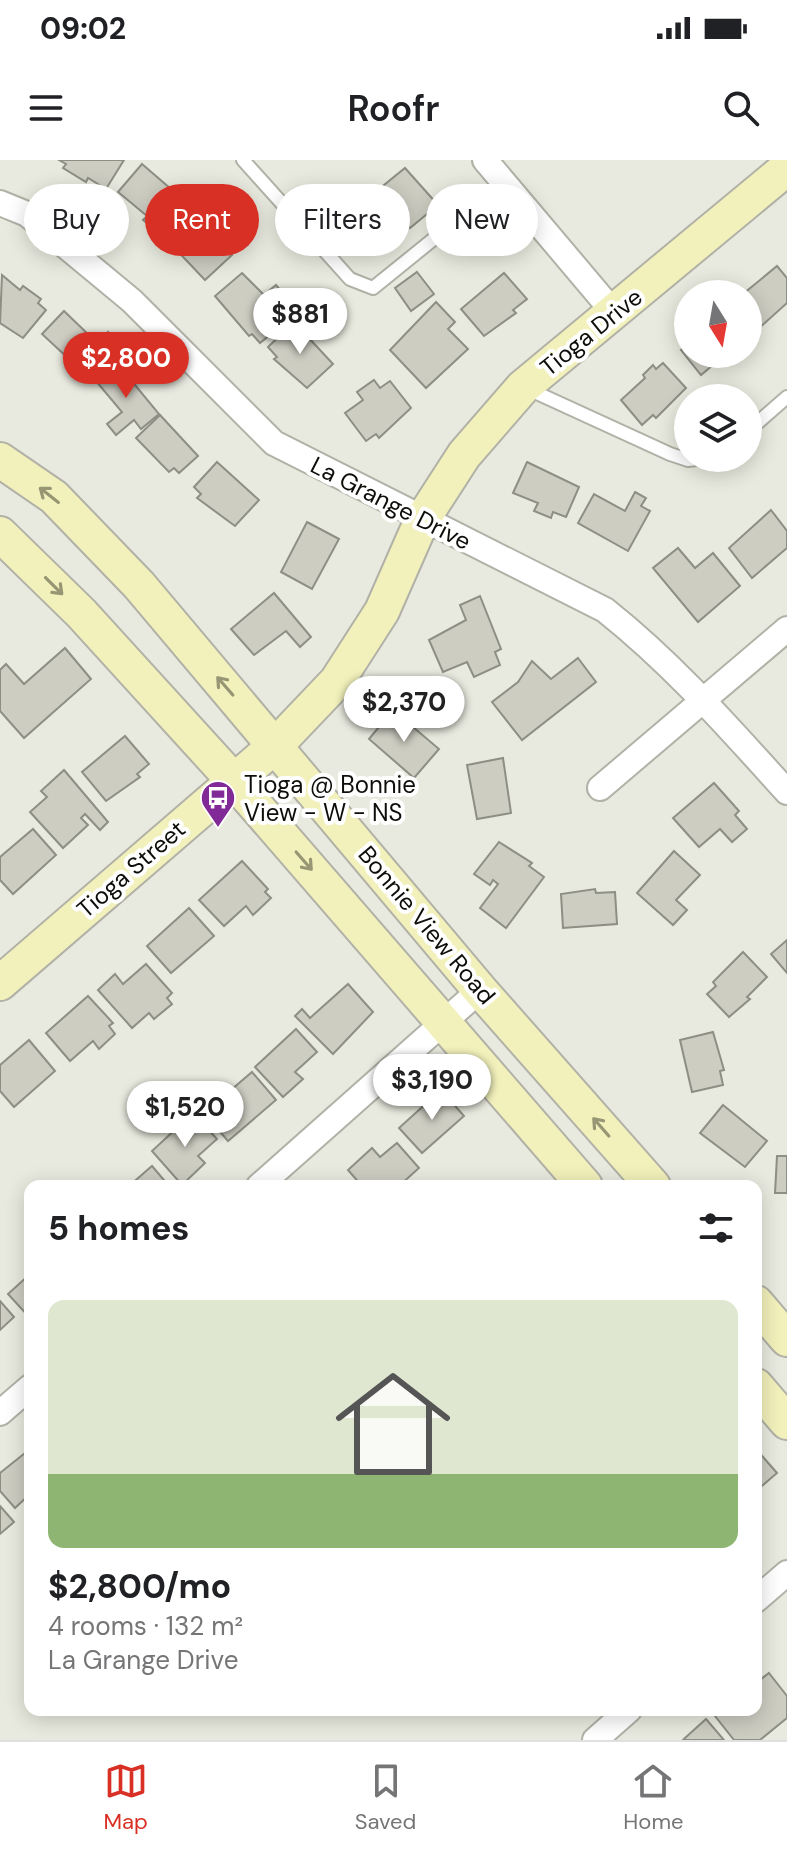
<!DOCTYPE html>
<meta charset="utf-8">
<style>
:root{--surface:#fff;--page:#f2f2f2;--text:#202124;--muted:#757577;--line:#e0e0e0;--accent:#d93025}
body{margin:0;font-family:"DM Sans",sans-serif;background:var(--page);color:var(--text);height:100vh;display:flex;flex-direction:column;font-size:30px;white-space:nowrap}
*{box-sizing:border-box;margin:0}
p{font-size:26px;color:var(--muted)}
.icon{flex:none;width:44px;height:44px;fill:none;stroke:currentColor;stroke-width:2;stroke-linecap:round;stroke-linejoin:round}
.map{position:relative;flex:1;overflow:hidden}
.drawer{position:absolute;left:24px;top:1020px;width:738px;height:536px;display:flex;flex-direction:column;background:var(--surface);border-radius:16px;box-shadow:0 4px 20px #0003}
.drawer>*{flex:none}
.top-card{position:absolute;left:24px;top:24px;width:740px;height:72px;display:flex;gap:16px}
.needle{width:52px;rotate:169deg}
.fabs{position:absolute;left:674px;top:120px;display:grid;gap:16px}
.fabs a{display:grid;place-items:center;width:88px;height:88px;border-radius:50%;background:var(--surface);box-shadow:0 4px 20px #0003;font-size:40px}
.price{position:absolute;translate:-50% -68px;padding:0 18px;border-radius:28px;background:#fff;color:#222;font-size:26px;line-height:52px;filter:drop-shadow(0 2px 4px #0008)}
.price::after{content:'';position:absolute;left:50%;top:48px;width:24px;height:18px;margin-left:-12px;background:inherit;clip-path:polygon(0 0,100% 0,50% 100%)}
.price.on{background:var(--accent);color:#fff}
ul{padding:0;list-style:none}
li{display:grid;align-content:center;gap:16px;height:424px;padding:0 24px}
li+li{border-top:2px solid var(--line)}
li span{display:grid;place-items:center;height:248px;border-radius:16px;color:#555}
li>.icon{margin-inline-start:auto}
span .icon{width:144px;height:144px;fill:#fffc;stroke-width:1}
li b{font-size:34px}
h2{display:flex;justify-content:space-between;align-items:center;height:96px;padding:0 24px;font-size:34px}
.pill{padding:0 28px;border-radius:36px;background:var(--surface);box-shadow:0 4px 20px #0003;font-size:28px;line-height:72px}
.pill.on{background:var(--accent);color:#fff}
.status{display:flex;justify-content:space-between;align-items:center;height:56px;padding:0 40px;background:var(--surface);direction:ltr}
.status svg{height:22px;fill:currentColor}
header{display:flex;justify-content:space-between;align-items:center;height:104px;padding:0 24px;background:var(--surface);font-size:36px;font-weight:600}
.tabs{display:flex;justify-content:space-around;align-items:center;height:112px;border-top:2px solid var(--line);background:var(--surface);font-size:22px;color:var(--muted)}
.tabs a{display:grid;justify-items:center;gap:4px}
.tabs .on{color:var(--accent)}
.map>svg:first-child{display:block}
</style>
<div class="status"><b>09:02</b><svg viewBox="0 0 49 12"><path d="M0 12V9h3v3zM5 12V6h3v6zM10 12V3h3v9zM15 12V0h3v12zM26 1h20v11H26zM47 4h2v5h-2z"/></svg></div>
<header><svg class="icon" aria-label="menu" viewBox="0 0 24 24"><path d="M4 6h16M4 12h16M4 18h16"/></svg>Roofr<svg class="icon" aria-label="search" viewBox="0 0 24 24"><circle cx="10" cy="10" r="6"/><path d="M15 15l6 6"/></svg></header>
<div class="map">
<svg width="787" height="1580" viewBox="0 0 787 1580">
<rect width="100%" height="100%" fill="#e9eadf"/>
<g fill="#cdcdc2" stroke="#8d8e84" stroke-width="2">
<path d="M59 0H124L106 29 88 18 86 22 63 8 66 4Z"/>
<path d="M142 4 186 42 161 75 143 60 147 56 118 32Z"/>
<path d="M405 8 438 45 410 68 378 30Z"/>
<path d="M198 51 214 68 209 71 232 95 205 120 167 80Z"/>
<path d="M777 106 787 118V143L757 170 748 159V134H743Z"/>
<path d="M417 112 434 134 411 151 395 128Z"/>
<path d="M242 113 264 135 276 125 290 142 276 153 284 163 260 183 252 174 249 176 215 136Z"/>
<path d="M504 113 527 139 513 150 516 153 484 176 461 149Z"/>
<path d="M2 115 20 130 23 126 41 139 38 143 46 150 23 178 0 163Z"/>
<path d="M436 142 455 162 448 169 468 189 426 228 390 190Z"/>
<path d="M64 151 91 177 86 182 93 189 108 172 120 183 104 200 99 194 83 212 42 174Z"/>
<path d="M294 162 333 204 307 228 274 199 277 197 268 187Z"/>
<path d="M688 185V194H726L701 215 681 190Z"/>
<path d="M117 203 159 254 141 269 134 260 116 275 107 264 122 252 96 221Z"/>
<path d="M663 203 686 228 656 258 653 255 642 265 621 240 645 218 643 215 653 205 656 209Z"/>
<path d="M374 220 380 228 390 221 411 248 379 278 376 274 366 281 345 253 363 240 357 232Z"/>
<path d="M160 255 198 296 179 313 174 308 169 312 136 278Z"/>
<path d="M217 302 259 340 235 366 197 338 201 334 194 327Z"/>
<path d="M527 302 579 327 566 357 553 352 551 358 534 351 538 343 513 333Z"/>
<path d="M635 332 646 338 641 346 650 351 628 391 578 363 594 334 625 351Z"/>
<path d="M771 350 787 371V388L752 418 729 388Z"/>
<path d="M307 362 339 379 312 429 281 412Z"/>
<path d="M678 388 695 408 713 393 740 426 698 462 653 408Z"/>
<path d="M274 433 311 477 300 487 286 471 254 495 231 469Z"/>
<path d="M480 436 501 489 495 492 500 505 474 517 467 502 443 512 429 480 466 460 460 445Z"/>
<path d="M65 488 91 519 24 578 0 551V510L6 504 24 524Z"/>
<path d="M578 498 596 522 522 580 492 542 518 522 532 501 551 519Z"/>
<path d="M393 550 439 589 414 618 369 579Z"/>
<path d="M125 576 149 604 137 614 140 617 106 641 82 612Z"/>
<path d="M503 598 511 653 477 659 467 605Z"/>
<path d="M64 610 108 662 100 670 85 654 81 658 88 665 63 688 30 652 47 637 41 631Z"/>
<path d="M714 623 739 651 735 655 747 669 732 682 720 669 699 687 673 658Z"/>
<path d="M33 669 56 695 13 734 0 720V697Z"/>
<path d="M499 682 532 703 529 706 544 717 506 768 480 748 498 724 493 720 490 725 474 714Z"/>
<path d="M674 691 700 715 676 740 687 750 673 765 637 733Z"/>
<path d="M242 701 268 729 265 732 271 738 253 755 246 746 224 766 199 740Z"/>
<path d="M595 729 596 733 615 732 617 764 563 768 561 734Z"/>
<path d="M189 748 214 776 171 813 147 786Z"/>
<path d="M787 780V813L771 794Z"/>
<path d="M743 792 767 817 747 837 750 839 729 857 707 834 716 826 713 822Z"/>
<path d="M146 804 172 833 167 838 172 844 154 859 149 853 132 868 98 830 115 814 123 824Z"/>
<path d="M348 824 373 852 333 894 295 856 302 849 310 858Z"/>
<path d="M88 836 113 863 109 866 115 874 99 889 93 881 70 901 46 873Z"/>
<path d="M296 869 317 892 295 912 303 919 283 937 255 907Z"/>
<path d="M713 872 724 910 720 911 723 925 692 932 680 880Z"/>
<path d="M29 880 55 911 14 947 0 931V905Z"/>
<path d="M252 912 276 940 228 981 204 953Z"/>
<path d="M441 930 464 956 422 993 399 968Z"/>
<path d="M723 945 767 981 745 1007 700 973Z"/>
<path d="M193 953 217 979 198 996 205 1003 182 1025 152 991Z"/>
<path d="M397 983 419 1008 399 1026H362L348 1010 372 988 380 997Z"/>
<path d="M777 996H787V1033H775Z"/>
<path d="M152 1006 169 1026H129Z"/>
<path d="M30 1114V1158L8 1134Z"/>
<path d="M0 1141 14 1157 0 1170Z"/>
<path d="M30 1289V1334L15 1348 0 1331V1313Z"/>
<path d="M756 1289 777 1313 756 1331Z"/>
<path d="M0 1346 14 1362 0 1374Z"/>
<path d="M769 1513 787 1536V1558L760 1580H734L715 1556 723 1550H756V1523Z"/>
<path d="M706 1559 724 1580H683L685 1578Z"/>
</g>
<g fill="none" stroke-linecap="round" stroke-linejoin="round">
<defs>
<g id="lane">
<path d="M243 0 350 119 373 128 504 22"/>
<path d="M526 228 670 294 688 300 705 298"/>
<path d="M748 271 787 237"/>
</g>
<g id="street">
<path d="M485 0 615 154"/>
<path d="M0 43 27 54 132 141 274 283 605 450C673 504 729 568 787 632"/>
<path d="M600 628 787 469"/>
<path d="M259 1026 480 830"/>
<path d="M0 1253 30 1227"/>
<path d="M756 1440 787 1413"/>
<path d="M595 1580 629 1550"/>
</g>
<g id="secondary">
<path d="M0 300 54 337 139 425 480 830 653 1026"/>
<path d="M0 374 81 453 234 621 585 1026"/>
<path d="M0 823 276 585 337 521 382 451 422 360 464 295 523 227 787 8"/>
<path d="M756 1143 787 1179"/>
<path d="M756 1226 787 1262"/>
</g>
</defs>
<use href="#lane" stroke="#b1b1a7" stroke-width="16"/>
<use href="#street" stroke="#b1b1a7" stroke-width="28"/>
<use href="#secondary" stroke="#b1b1a7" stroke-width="38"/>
<use href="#lane" stroke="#fff" stroke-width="12"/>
<use href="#street" stroke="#fff" stroke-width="24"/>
<use href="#secondary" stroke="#f2f1bb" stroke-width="34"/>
</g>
<defs><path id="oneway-shaft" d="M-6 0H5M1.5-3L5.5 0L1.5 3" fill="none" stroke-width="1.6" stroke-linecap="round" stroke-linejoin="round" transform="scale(2)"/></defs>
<g stroke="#969674">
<use href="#oneway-shaft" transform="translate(49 335) rotate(-142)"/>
<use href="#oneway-shaft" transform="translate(54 426) rotate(45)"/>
<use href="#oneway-shaft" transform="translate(225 526) rotate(-131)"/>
<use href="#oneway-shaft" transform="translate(304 701) rotate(49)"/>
<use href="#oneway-shaft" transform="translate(601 967) rotate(-131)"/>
</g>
<defs>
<symbol id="bus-pin" viewBox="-11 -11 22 30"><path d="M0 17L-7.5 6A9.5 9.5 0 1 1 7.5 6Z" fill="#812996" stroke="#fff"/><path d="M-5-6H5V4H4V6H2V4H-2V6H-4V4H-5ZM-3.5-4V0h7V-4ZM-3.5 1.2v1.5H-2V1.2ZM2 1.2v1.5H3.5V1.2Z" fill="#fff"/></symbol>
</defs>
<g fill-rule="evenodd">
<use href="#bus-pin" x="198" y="618" width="40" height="54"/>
</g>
<g text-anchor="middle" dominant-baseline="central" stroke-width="8" stroke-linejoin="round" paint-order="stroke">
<g font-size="24" fill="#0d0e0a" stroke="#fff">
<text transform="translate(591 172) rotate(-39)">Tioga Drive</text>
<text transform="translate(391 343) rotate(27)">La Grange Drive</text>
<text transform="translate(131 709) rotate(-41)">Tioga Street</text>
<text transform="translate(427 765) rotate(50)">Bonnie View Road</text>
</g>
<g font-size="24" fill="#0d0e0a" stroke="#fff" text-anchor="start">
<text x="244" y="624">Tioga @ Bonnie<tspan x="244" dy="28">View - W - NS</tspan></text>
</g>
</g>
</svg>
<div class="fabs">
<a><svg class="needle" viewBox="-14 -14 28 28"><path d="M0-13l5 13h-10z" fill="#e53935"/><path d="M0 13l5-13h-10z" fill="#757577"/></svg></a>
<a><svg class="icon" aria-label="layers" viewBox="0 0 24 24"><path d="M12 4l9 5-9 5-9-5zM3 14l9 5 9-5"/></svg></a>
</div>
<b class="price" style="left:300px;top:196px">$881</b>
<b class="price on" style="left:126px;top:240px">$2,800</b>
<b class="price" style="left:404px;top:584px">$2,370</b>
<b class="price" style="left:432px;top:962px">$3,190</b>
<b class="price" style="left:185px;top:989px">$1,520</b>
<div class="top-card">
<a class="pill">Buy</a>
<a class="pill on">Rent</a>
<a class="pill">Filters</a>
<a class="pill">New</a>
</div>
<section class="drawer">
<h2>5 homes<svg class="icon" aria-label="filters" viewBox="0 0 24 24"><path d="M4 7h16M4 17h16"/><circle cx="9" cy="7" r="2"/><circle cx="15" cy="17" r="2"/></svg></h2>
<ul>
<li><span style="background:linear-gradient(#dfe7d0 70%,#8fb573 0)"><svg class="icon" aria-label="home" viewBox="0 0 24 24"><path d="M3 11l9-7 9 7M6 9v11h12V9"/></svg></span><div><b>$2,800/mo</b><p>4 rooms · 132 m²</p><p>La Grange Drive</p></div></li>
</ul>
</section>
</div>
<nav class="tabs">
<a class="on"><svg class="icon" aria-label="map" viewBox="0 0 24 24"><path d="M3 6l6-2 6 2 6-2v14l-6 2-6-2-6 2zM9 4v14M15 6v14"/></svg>Map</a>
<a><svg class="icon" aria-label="saved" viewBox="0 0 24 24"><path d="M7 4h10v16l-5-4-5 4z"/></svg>Saved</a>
<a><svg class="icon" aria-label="home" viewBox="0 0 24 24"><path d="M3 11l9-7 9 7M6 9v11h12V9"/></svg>Home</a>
</nav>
